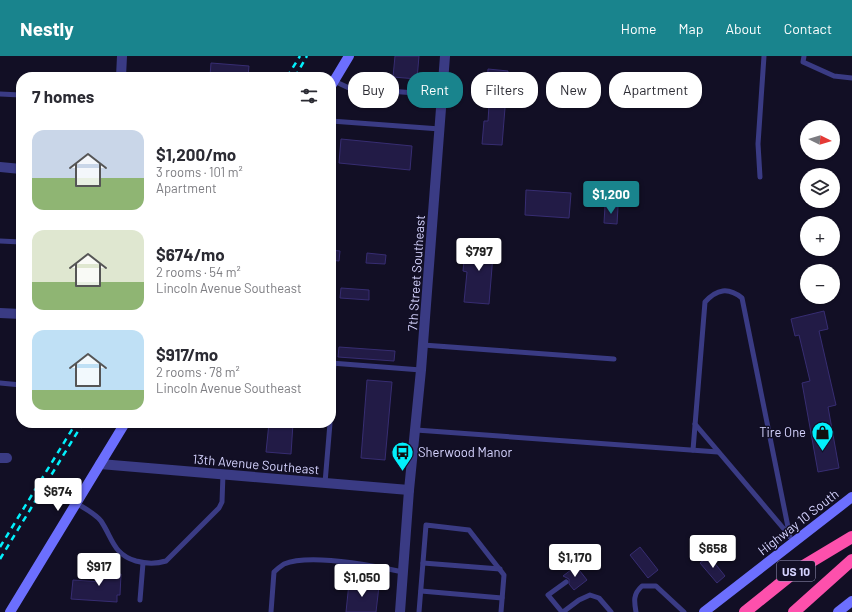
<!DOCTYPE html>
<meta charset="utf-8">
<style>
:root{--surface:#fff;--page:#f2f2f3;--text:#2b2b33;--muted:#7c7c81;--accent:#19848d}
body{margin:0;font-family:Barlow,sans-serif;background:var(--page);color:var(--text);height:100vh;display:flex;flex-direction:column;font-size:15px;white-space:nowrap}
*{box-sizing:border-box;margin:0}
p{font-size:13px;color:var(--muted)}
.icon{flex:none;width:22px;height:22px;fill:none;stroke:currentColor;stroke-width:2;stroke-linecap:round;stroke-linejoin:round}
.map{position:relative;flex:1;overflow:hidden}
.details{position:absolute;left:16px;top:16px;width:320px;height:356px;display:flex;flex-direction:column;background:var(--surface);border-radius:16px;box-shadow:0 1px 3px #0004}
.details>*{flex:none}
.hud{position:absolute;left:348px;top:16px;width:380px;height:36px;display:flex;gap:8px}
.needle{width:26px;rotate:95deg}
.buttons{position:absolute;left:800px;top:64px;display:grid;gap:8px}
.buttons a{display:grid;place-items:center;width:40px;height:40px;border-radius:50%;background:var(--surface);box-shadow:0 1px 3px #0004;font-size:20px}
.price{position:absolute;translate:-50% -34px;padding:0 9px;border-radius:4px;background:#fff;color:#222;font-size:13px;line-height:26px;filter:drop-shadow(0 1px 2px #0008)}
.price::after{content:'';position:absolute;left:50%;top:24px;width:12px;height:9px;margin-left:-6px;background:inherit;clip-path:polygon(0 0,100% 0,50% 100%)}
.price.current{background:var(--accent);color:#fff}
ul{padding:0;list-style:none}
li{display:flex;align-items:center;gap:12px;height:100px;padding:0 16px}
li span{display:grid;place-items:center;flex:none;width:112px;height:80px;border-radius:12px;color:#555}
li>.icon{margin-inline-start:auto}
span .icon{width:48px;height:48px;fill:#fffc;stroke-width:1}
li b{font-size:17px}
h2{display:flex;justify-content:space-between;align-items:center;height:48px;padding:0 16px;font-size:17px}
.tag{padding:0 14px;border-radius:16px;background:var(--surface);box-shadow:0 1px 3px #0004;font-size:14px;line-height:36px}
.tag.current{background:var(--accent);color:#fff}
header{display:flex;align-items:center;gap:24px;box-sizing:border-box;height:56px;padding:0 20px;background:var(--accent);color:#fff}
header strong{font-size:19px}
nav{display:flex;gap:22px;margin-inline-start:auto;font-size:14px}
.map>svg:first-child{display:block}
</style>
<header>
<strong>Nestly</strong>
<nav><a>Home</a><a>Map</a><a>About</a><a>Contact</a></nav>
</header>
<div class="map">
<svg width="852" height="556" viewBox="0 0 852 556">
<rect width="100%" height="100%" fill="#120f25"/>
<g fill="#221b46" stroke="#372d72">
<path d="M395 0H419L417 23 393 21Z"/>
<path d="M211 7 249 10 248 21 210 20Z"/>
<path d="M488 13 508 15 502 89 482 88 484 65H488L489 49 486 48Z"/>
<path d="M341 83 412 90 410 114 339 107Z"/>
<path d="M526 134 571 137 569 162 525 159Z"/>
<path d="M605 150 618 151 617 168 604 167Z"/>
<path d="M469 185 494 187 489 248 464 246 467 216 463 215 464 205H468Z"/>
<path d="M331 194 340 195 339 205 331 204Z"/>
<path d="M367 197 386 199 385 208 366 207Z"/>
<path d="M341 232 369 234V244L340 242Z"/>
<path d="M824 255 828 273 819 275 836 349 828 351 839 412 818 416 802 327 810 325 799 279 795 280 791 263Z"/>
<path d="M339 291 395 295 394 305 338 301Z"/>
<path d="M367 324 392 326 385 404 361 402Z"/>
<path d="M269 367H293L291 398 266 396Z"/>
<path d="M640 491 658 514 648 522 630 499Z"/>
<path d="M709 500 725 520 717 527 700 507Z"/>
<path d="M103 510 119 512V518H121L120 539H117V546L71 543 73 524 102 526Z"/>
<path d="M576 510 587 524 574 534 569 528V523L563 520Z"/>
<path d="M349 527 379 530 376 556H346Z"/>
</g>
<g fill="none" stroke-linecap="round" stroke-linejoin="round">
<g stroke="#3a3b84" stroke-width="5">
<path d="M804 0 803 6 834 20 852 22"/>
<path d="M334 25 349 32 442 39"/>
<path d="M0 38 21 39"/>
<path d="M331 65 440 73"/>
<path d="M760 121 758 88 764 0"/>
<path d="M0 185 21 186"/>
<path d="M423 289 614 303"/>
<path d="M331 307 421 314"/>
<path d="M0 327 21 329"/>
<path d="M331 349 334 307"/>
<path d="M695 368 789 479"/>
<path d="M416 374 718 396"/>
<path d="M693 394 705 246C717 233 728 231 742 242L790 481"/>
<path d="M325 427 330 367"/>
<path d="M76 447C84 452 96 458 101 465 113 483 113 498 136 505 147 508 156 508 166 505L219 452 222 446 223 418"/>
<path d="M423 507 500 513"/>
<path d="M421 535 502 542"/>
<path d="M140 544 143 507"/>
<path d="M271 556 274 516C277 513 281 510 284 508 310 497 375 510 403 516"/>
<path d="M419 556 426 469 469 474 504 519 501 556"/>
<path d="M562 556 548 539 566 526"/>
<path d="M563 556 579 544 590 539 599 542 611 556"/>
<path d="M636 556C634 545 633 538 642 530H656L684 556"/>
</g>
<g stroke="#3a3b84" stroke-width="10">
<path d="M121 21 122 0"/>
<path d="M0 111 21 113"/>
<path d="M0 257 21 258"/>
<path d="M0 402H7"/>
<path d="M100 408 409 434"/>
<path d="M400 556 409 434 421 314 445 0"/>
</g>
<g stroke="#6c6ffe" stroke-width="10">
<path d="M331 30 349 0"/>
<path d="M10 556 125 367"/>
<path d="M704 556 852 441"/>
<path d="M838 556 852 545"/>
</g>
<g stroke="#fd50ac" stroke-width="12">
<path d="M745 556 797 514 852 481"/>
<path d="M794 556 852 504"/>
</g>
<g stroke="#02f0fc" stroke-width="2.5" stroke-dasharray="6 5" stroke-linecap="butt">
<path d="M287 21 300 0"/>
<path d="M295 21 307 0"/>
<path d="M0 491 76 367"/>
<path d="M0 503 83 367"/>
</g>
</g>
<defs>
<symbol id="shop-pin" viewBox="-11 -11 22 30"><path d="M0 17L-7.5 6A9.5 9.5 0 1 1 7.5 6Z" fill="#02f0fc" stroke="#120f25"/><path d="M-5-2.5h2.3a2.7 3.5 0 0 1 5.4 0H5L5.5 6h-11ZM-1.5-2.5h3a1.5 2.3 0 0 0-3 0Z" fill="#111"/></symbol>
<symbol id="bus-pin" viewBox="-11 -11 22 30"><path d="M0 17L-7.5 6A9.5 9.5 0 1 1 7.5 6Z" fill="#02f0fc" stroke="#120f25"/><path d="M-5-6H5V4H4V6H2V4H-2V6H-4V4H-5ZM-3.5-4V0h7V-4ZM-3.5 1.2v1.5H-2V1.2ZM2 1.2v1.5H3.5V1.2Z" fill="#111"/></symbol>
</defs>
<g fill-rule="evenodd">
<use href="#shop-pin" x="810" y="364" width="25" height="34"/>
<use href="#bus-pin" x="390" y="384" width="25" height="34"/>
</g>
<g text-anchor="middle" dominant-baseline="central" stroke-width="3" stroke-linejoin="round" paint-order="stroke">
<rect fill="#120f25" stroke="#9b99be" stroke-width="1" x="777" y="505" width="38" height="20" rx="3"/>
<g font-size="12" font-weight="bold" fill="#d6d4ff">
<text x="796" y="515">US 10</text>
</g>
<g font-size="13" fill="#d6d4ff" stroke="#120f25">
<text transform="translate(416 217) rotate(-86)">7th Street Southeast</text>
<text transform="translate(256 408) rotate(5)">13th Avenue Southeast</text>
<text transform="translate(798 466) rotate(-38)">Highway 10 South</text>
</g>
<g font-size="13" fill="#d6d4ff" stroke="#120f25" text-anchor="end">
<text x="806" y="376">Tire One</text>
<text x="418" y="396" text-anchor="start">Sherwood Manor</text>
</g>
</g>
</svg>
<div class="buttons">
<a><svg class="needle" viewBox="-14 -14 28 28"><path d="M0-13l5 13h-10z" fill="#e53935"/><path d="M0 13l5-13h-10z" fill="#7c7c81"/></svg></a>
<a><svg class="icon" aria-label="layers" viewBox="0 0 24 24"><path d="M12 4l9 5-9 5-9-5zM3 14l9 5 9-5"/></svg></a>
<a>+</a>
<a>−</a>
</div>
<b class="price current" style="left:611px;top:159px">$1,200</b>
<b class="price" style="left:479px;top:216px">$797</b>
<b class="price" style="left:58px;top:456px">$674</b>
<b class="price" style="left:713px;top:513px">$658</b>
<b class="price" style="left:575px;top:522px">$1,170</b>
<b class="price" style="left:99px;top:531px">$917</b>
<b class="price" style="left:362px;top:542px">$1,050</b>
<div class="hud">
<a class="tag">Buy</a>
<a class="tag current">Rent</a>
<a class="tag">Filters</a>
<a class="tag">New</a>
<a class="tag">Apartment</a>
</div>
<section class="details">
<h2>7 homes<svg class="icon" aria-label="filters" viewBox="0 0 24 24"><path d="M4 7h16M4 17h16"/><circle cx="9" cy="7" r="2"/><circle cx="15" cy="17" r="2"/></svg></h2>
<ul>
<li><span style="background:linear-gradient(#c9d6e8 60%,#8fb573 0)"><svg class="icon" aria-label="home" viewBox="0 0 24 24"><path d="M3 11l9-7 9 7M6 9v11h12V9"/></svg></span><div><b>$1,200/mo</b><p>3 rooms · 101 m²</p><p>Apartment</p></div></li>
<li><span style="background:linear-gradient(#dfe7d0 65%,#8fb573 0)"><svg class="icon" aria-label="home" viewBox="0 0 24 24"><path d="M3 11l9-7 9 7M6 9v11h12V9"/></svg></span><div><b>$674/mo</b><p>2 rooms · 54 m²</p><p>Lincoln Avenue Southeast</p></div></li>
<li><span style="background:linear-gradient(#bfe0f5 75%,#8fb573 0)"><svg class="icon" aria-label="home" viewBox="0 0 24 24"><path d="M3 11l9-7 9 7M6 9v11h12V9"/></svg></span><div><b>$917/mo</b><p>2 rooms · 78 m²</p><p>Lincoln Avenue Southeast</p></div></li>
</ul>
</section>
</div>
